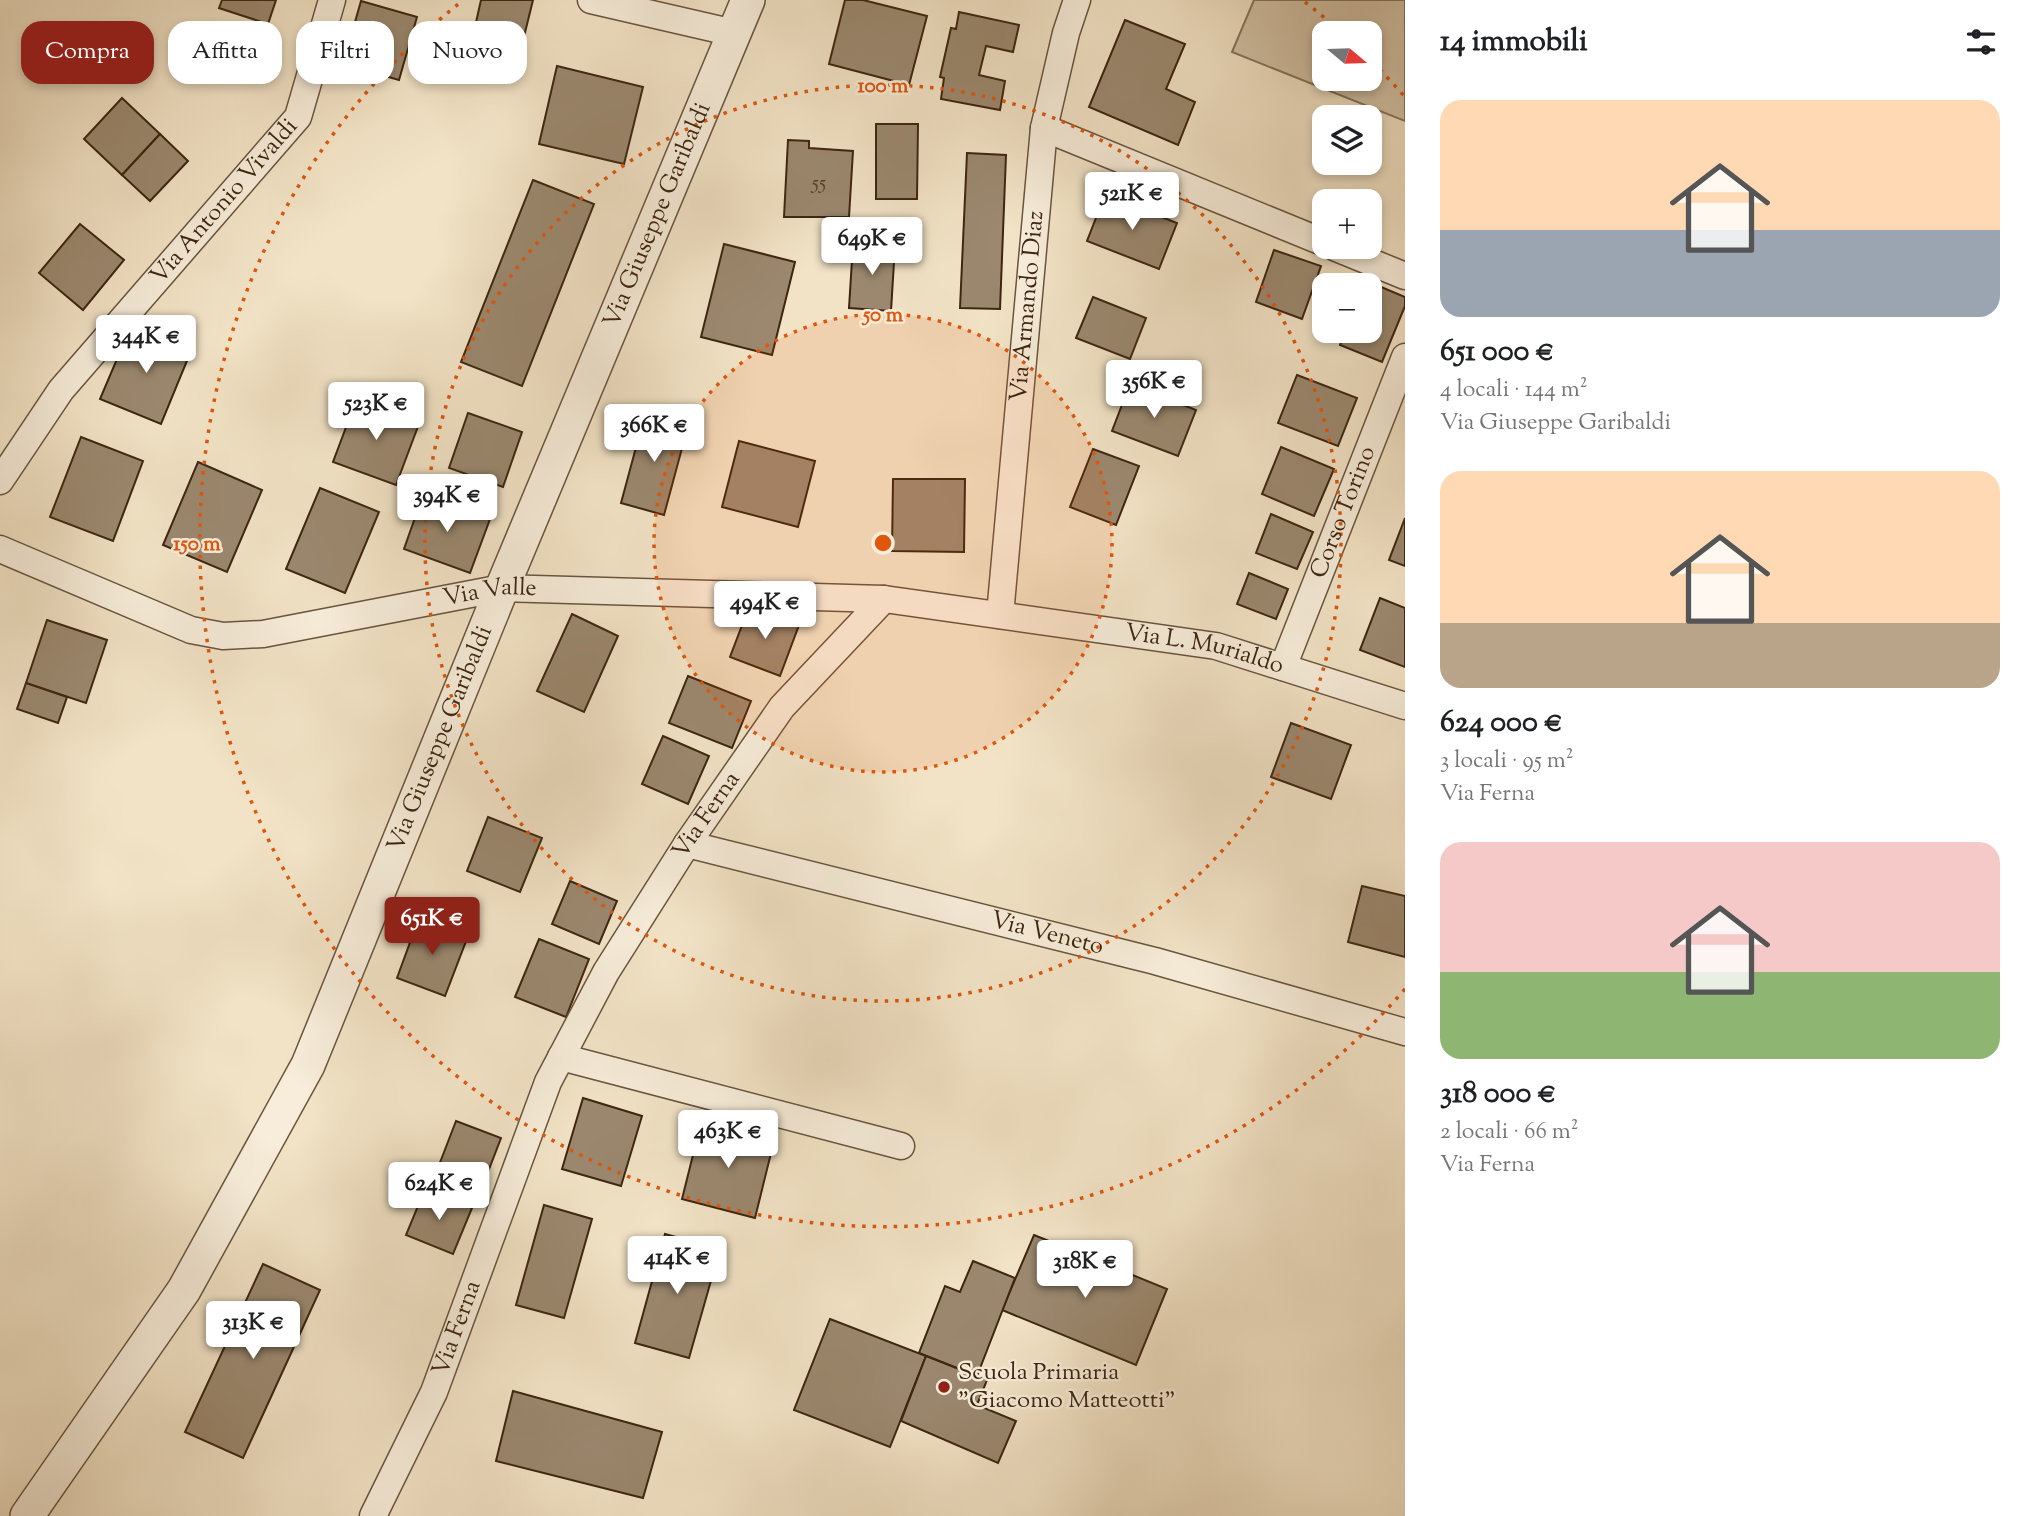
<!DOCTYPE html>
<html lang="it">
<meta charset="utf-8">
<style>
:root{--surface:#fff;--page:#f6f6f6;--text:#202124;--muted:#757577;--accent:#8f2418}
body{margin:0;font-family:"Sorts Mill Goudy",serif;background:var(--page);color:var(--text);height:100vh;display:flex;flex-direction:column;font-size:26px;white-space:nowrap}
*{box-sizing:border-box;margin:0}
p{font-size:23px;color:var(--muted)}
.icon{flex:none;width:38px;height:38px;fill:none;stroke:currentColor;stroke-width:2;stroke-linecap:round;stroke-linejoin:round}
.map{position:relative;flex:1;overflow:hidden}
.side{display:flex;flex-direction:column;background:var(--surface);width:630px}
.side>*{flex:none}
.hud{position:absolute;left:21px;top:21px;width:665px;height:63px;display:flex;gap:14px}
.needle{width:46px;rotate:109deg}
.fabs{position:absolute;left:1312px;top:21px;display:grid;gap:14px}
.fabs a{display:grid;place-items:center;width:70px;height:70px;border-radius:14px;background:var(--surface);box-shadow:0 4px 10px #0003;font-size:35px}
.price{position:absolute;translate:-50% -60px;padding:0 16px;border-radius:7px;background:#fff;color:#222;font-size:23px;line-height:46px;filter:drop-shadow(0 2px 4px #0008)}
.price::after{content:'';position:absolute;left:50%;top:42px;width:21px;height:16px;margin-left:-10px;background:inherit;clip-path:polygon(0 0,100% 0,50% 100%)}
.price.current{background:var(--accent);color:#fff}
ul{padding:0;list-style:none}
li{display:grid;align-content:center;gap:14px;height:371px;padding:0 35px}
li span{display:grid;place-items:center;height:217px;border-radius:21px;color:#555}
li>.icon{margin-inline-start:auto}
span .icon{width:126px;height:126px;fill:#fffc;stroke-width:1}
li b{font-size:30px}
h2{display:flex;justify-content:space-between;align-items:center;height:84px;padding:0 35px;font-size:30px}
.chip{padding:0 24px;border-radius:21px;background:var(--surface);box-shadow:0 4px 10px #0003;font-size:24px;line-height:63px}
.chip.current{background:var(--accent);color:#fff}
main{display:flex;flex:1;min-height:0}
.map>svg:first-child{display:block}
</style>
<main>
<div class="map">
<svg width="1405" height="1516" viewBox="0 0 1405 1516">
<rect width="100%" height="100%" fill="#f2e3c6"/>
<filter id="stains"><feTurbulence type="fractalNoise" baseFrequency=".00286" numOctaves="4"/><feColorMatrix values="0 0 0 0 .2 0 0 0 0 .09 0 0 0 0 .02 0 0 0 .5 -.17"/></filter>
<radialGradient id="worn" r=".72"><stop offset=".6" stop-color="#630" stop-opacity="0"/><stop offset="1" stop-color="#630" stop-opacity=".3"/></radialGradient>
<path fill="#d3c3a7" stroke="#88745c" stroke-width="2" fill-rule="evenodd" d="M1254 0H1405V121L1232 52ZM1325 33H1370V79H1325Z"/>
<g fill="#9b886f" stroke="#3d2511" stroke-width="2">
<path d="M222 0H276L268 24 219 8Z"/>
<path d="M481 0H533L518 61 470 49Z"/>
<path d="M845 0H863L927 16 909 85 829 64Z"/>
<path d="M361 1 417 17 399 80 343 64Z"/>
<path d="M959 12 1019 25 1013 52 986 46 979 75 1005 81 1000 110 941 99 944 78 940 77 951 28 956 29Z"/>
<path d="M1125 20 1185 44 1166 89 1195 102 1178 145 1089 107Z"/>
<path d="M557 66 643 87 624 164 539 144Z"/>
<path d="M122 98 160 134 122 175 84 139Z"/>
<path d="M876 124H918L917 199H876Z"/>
<path d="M160 134 188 161 150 201 122 175Z"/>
<path d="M788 140 809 141V148L853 151 849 217H784Z"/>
<path d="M967 153 1006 155 1000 309 960 308Z"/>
<path d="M533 180 594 204 522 386 461 362Z"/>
<path d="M1105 195 1177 223 1159 269 1087 241Z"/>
<path d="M80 224 124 260 83 310 39 273Z"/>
<path d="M724 244 795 262 772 355 701 337Z"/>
<path d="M853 244 895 246 891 311 849 308Z"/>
<path d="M1274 250 1321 266 1302 319 1256 302Z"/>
<path d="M1367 281 1405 297V306L1382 362 1340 345 1346 331H1370V285H1365Z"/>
<path d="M1093 297 1146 318 1130 359 1076 338Z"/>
<path d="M131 326 191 351 161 424 100 399Z"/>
<path d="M1297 375 1357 398 1338 446 1278 423Z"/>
<path d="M1130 384 1196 410 1178 456 1112 431Z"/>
<path d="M357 398 420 421 396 485 333 462Z"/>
<path d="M468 413 522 432 503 487 449 468Z"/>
<path d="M645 414 688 426 664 515 621 503Z"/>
<path d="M81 437 143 461 113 541 50 517Z"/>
<path d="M739 441 815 461 798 527 722 507Z"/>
<path d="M1281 447 1334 469 1314 516 1262 494Z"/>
<path d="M1093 449 1139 466 1116 525 1070 507Z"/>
<path d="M198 462 262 490 227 572 163 545Z"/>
<path d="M893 479H965L964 552 892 551Z"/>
<path d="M320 488 379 512 345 593 286 569Z"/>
<path d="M423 495 490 519 470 573 404 549Z"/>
<path d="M1271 514 1313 532 1297 569 1256 553Z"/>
<path d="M1405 518V566L1389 560Z"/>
<path d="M1249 573 1288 589 1276 619 1237 604Z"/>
<path d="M1380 598 1405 608V667L1360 650Z"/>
<path d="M749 607 799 625 780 676 730 657Z"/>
<path d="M572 614 618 636 584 712 537 691Z"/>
<path d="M47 620 107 640 86 703 26 683Z"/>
<path d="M688 676 751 701 732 748 669 723Z"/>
<path d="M26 683 67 697 58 723 17 709Z"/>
<path d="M1291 723 1351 745 1331 799 1271 777Z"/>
<path d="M663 736 709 756 688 804 642 784Z"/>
<path d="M488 817 542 838 520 892 467 871Z"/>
<path d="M570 881 617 901 599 944 552 924Z"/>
<path d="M1362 886 1405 896V957L1348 942Z"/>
<path d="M419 918 468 936 445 996 397 978Z"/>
<path d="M539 939 589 959 566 1017 515 997Z"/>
<path d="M583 1098 642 1116 621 1186 562 1169Z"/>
<path d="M456 1121 501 1138 481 1190 436 1173Z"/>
<path d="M701 1123 774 1141 755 1218 682 1199Z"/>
<path d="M425 1189 472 1208 453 1254 406 1235Z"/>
<path d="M544 1205 592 1219 564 1318 516 1305Z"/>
<path d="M665 1234 720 1249 689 1358 635 1343Z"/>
<path d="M1034 1235 1167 1289 1136 1365 1002 1310Z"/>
<path d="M973 1261 1015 1278 977 1376 919 1353 945 1286 960 1292Z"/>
<path d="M263 1264 320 1290 243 1458 185 1432Z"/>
<path d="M830 1319 926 1356 890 1447 794 1410Z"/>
<path d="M926 1356 987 1380 977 1405 1016 1421 998 1463 901 1421Z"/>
<path d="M513 1391 662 1432 643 1498 496 1461Z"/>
</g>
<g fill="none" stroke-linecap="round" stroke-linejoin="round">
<defs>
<g id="minor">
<path d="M591 0 734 33"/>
<path d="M1044 128 1325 243"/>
<path d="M1334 247 1405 276"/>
<path id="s1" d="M0 481 61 390 298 117 332 0"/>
<path id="s2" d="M0 549 191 630 223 636 263 634 502 588 884 599 1216 646 1405 706"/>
<path id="s3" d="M1000 615 1044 128 1066 33 1077 0"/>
<path id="s4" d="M1283 667 1405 357"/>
<path id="s5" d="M687 844 1155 961 1405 1032"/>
<path d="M561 1057 901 1146"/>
<path id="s6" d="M373 1516 434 1392 548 1082 606 972 687 844 782 707 884 599"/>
</g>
<g id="tertiary">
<path id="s7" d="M27 1516 184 1290 308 1065 502 588 748 0"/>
</g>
</defs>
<use href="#minor" stroke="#6a543e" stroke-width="29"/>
<use href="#tertiary" stroke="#6a543e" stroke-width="36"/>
<use href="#minor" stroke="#f7edda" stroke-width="26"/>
<use href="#tertiary" stroke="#f7edda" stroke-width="33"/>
</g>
<circle cx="883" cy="543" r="229" fill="#df560c" fill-opacity=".12"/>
<g fill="none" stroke="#df560c" stroke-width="3.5" stroke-dasharray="3.5 7">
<circle cx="883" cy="543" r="229"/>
<circle cx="883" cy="543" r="458"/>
<path d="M1405 989A686 686 0 1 1 461 2M1305 2A686 686 0 0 1 1342 33M1372 62A686 686 0 0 1 1405 97"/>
</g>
<circle fill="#8f2418" stroke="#f7edda" stroke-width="2.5" cx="944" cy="1387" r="7"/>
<g text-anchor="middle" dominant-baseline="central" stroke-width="5" stroke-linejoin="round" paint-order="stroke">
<g font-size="21" fill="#543e28">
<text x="819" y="184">55</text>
</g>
<g font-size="24" fill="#3d2511" stroke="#f7edda">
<text stroke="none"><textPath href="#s1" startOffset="359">Via Antonio Vivaldi</textPath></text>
<text stroke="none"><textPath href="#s7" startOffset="1451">Via Giuseppe Garibaldi</textPath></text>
<text stroke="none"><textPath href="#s3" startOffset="310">Via Armando Diaz</textPath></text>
<text stroke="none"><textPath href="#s4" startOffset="166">Corso Torino</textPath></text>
<text stroke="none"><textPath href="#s2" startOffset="511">Via Valle</textPath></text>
<text stroke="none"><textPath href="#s2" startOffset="1230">Via L. Murialdo</textPath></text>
<text stroke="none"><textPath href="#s7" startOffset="884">Via Giuseppe Garibaldi</textPath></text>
<text stroke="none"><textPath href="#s6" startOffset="779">Via Ferna</textPath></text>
<text stroke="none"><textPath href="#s5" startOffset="371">Via Veneto</textPath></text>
<text stroke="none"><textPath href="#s6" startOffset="206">Via Ferna</textPath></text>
</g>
<g font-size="24" fill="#3d2511" stroke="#f7edda" text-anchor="start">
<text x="958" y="1373">Scuola Primaria<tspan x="958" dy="28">"Giacomo Matteotti"</tspan></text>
</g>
</g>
<circle cx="883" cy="543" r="10" fill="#df560c" stroke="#f7edda" stroke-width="3.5"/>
<g font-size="21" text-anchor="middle" font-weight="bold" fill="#df560c" stroke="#f7edda" stroke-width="5" stroke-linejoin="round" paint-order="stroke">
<text x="883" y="92">100 m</text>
<text x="883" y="321">50 m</text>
<text x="197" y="550">150 m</text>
</g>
<rect width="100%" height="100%" filter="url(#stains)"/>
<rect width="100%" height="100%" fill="url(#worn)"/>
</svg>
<div class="fabs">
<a><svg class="needle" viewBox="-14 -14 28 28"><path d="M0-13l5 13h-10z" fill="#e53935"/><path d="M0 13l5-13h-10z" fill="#757577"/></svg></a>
<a><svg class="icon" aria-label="layers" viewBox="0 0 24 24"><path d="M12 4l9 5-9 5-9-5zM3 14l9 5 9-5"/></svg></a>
<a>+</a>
<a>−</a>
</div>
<b class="price" style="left:1132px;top:232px">521K €</b>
<b class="price" style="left:872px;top:277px">649K €</b>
<b class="price" style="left:146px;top:375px">344K €</b>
<b class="price" style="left:1154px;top:420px">356K €</b>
<b class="price" style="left:376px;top:442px">523K €</b>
<b class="price" style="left:654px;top:464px">366K €</b>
<b class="price" style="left:447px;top:534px">394K €</b>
<b class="price" style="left:765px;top:641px">494K €</b>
<b class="price current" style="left:432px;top:957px">651K €</b>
<b class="price" style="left:728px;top:1170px">463K €</b>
<b class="price" style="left:439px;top:1222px">624K €</b>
<b class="price" style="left:677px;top:1296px">414K €</b>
<b class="price" style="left:1085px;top:1300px">318K €</b>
<b class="price" style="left:253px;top:1361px">313K €</b>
<div class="hud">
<a class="chip current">Compra</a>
<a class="chip">Affitta</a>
<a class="chip">Filtri</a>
<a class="chip">Nuovo</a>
</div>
</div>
<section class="side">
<h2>14 immobili<svg class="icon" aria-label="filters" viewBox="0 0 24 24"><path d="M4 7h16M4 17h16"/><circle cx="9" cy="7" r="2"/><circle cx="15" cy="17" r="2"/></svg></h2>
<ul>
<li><span style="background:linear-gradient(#ffd9b3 60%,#9aa5b1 0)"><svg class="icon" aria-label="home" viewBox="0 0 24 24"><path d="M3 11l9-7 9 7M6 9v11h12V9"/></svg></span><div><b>651 000 €</b><p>4 locali · 144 m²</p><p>Via Giuseppe Garibaldi</p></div></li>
<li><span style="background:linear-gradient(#ffd9b3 70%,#b9a48a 0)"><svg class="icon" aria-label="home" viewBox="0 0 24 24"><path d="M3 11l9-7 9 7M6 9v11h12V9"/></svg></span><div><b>624 000 €</b><p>3 locali · 95 m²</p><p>Via Ferna</p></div></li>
<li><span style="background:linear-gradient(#f6c9c9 60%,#8fb573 0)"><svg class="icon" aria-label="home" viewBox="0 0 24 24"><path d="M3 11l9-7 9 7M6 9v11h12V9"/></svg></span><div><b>318 000 €</b><p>2 locali · 66 m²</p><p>Via Ferna</p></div></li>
</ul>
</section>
</main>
